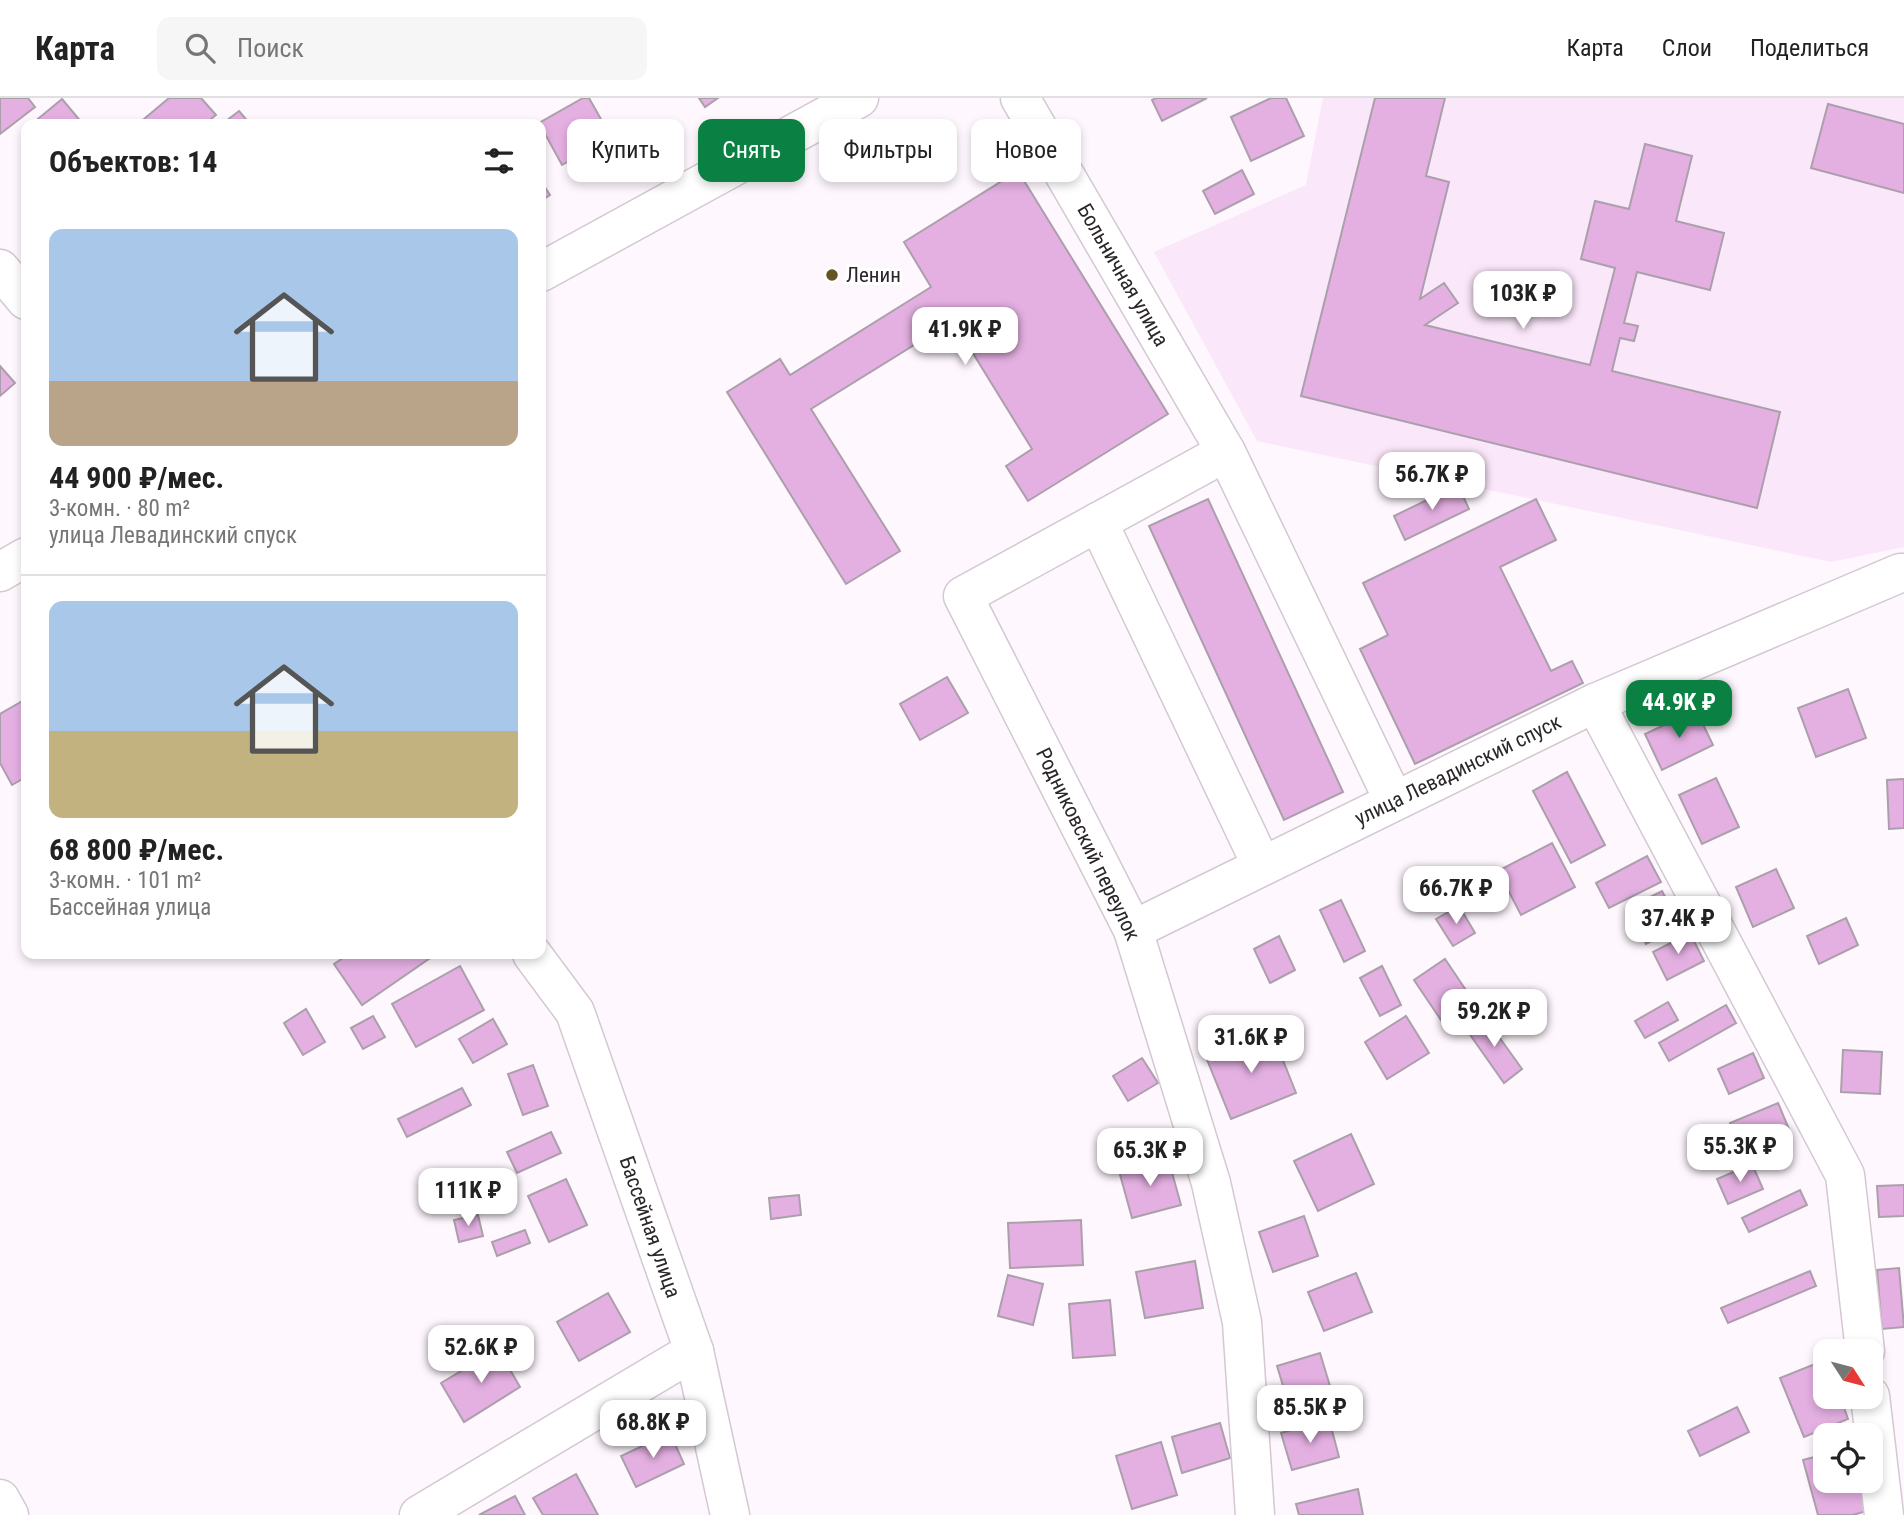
<!DOCTYPE html>
<html lang="ru">
<meta charset="utf-8">
<style>
:root{--surface:#fff;--page:#f6f6f6;--text:#222;--muted:#767676;--line:#e0e0e0;--accent:#0b8043}
body{margin:0;font-family:"Roboto Condensed",sans-serif;background:var(--page);color:var(--text);height:100vh;display:flex;flex-direction:column;font-size:26px;white-space:nowrap}
*{box-sizing:border-box;margin:0}
p{font-size:23px;color:var(--muted)}
.icon{flex:none;width:38px;height:38px;fill:none;stroke:currentColor;stroke-width:2;stroke-linecap:round;stroke-linejoin:round}
.map{position:relative;flex:1;overflow:hidden}
.drawer{position:absolute;left:21px;top:21px;width:525px;height:840px;display:flex;flex-direction:column;background:var(--surface);border-radius:14px;box-shadow:0 4px 10px #0003}
.drawer>*{flex:none}
.top-card{position:absolute;left:567px;top:21px;width:665px;height:63px;display:flex;gap:14px}
.needle{width:46px;rotate:126deg}
.fabs{position:absolute;left:1813px;top:1241px;display:grid;gap:14px}
.fabs a{display:grid;place-items:center;width:70px;height:70px;border-radius:14px;background:var(--surface);box-shadow:0 4px 10px #0003;font-size:35px}
.price{position:absolute;translate:-50% -60px;padding:0 16px;border-radius:14px;background:#fff;color:#222;font-size:23px;line-height:46px;filter:drop-shadow(0 2px 4px #0008)}
.price::after{content:'';position:absolute;left:50%;top:42px;width:21px;height:16px;margin-left:-10px;background:inherit;clip-path:polygon(0 0,100% 0,50% 100%)}
.price.active{background:var(--accent);color:#fff}
ul{padding:0;list-style:none}
li{display:grid;align-content:center;gap:14px;height:371px;padding:0 28px}
li+li{border-top:2px solid var(--line)}
li span{display:grid;place-items:center;height:217px;border-radius:14px;color:#555}
li>.icon{margin-inline-start:auto}
span .icon{width:126px;height:126px;fill:#fffc;stroke-width:1}
li b{font-size:30px}
h2{display:flex;justify-content:space-between;align-items:center;height:84px;padding:0 28px;font-size:30px}
.pill{padding:0 24px;border-radius:14px;background:var(--surface);box-shadow:0 4px 10px #0003;font-size:24px;line-height:63px}
.pill.active{background:var(--accent);color:#fff}
header{display:flex;align-items:center;gap:42px;box-sizing:border-box;height:98px;padding:0 35px;background:var(--surface);border-bottom:2px solid var(--line)}
header strong{font-size:33px}
nav{display:flex;gap:38px;margin-inline-start:auto;font-size:24px}
.search{width:490px;height:63px;background:var(--page);display:flex;align-items:center;gap:18px;box-sizing:border-box;padding:0 24px;border-radius:14px;color:var(--muted);font-size:26px}
.map>svg:first-child{display:block}
</style>
<header>
<strong>Карта</strong>
<div class="search"><svg class="icon" aria-label="search" viewBox="0 0 24 24"><circle cx="10" cy="10" r="6"/><path d="M15 15l6 6"/></svg>Поиск</div>
<nav><a>Карта</a><a>Слои</a><a>Поделиться</a></nav>
</header>
<div class="map">
<svg width="1904" height="1417" viewBox="0 0 1904 1417">
<rect width="100%" height="100%" fill="#fff7fe"/>
<path fill="#fae7f9" d="M1323 0H1904V449L1831 464 1257 343 1154 154 1306 87Z"/>
<g fill="#e4b0e2" stroke="#ab9fab" stroke-width="2">
<path d="M0 0H28L35 9 0 36Z"/>
<path d="M169 0H201L216 17 205 26H138Z"/>
<path d="M583 0H589L611 39 562 67 539 25Z"/>
<path d="M699 0H718L705 9Z"/>
<path d="M1156 0H1207L1162 23 1152 2Z"/>
<path d="M1271 0H1286L1304 38 1251 63 1231 19Z"/>
<path d="M1375 0H1445L1426 78 1449 84 1420 201 1444 185 1458 205 1425 227 1590 267 1615 170 1581 161 1595 103 1629 111 1645 46 1692 58 1676 123 1724 135 1710 192 1637 174 1624 225 1638 228 1634 243 1620 240 1612 273 1780 314 1757 410 1301 298Z"/>
<path d="M62 1 83 26H34L33 25Z"/>
<path d="M1828 6 1904 26V95L1811 70Z"/>
<path d="M239 13 250 26H222Z"/>
<path d="M1242 72 1254 96 1215 116 1203 93Z"/>
<path d="M1018 73 1168 316 1028 403 1006 368 1032 351 953 223 811 311 900 453 846 486 727 294 780 261 790 277 931 189 904 144Z"/>
<path d="M541 83 550 97 541 103Z"/>
<path d="M0 268 15 285 0 298Z"/>
<path d="M1458 387 1469 411 1405 442 1394 418Z"/>
<path d="M1208 401 1343 694 1284 722 1149 428Z"/>
<path d="M1536 401 1556 442 1500 469 1551 573 1572 563 1583 585 1415 666 1360 551 1388 537 1363 485Z"/>
<path d="M947 579 968 615 920 642 900 606Z"/>
<path d="M1848 591 1866 640 1816 659 1798 610Z"/>
<path d="M26 601V679L12 687 0 665V616Z"/>
<path d="M1696 612 1713 647 1662 672 1645 636Z"/>
<path d="M1567 674 1605 747 1571 765 1533 693Z"/>
<path d="M1716 680 1739 729 1702 746 1679 697Z"/>
<path d="M1904 681V730L1889 731 1887 682Z"/>
<path d="M1552 745 1575 789 1521 817 1498 773Z"/>
<path d="M1647 758 1661 784 1609 810 1596 785Z"/>
<path d="M1776 771 1794 810 1753 829 1736 789Z"/>
<path d="M1662 793 1680 828 1646 846 1628 810Z"/>
<path d="M1341 802 1365 853 1344 864 1320 812Z"/>
<path d="M1459 808 1475 835 1453 848 1436 821Z"/>
<path d="M1846 820 1858 847 1819 866 1807 838Z"/>
<path d="M1690 835 1704 863 1667 882 1653 854Z"/>
<path d="M1279 838 1295 872 1270 885 1254 851Z"/>
<path d="M349 856H431L433 858 362 907 334 866Z"/>
<path d="M1445 861 1478 910 1447 931 1414 882Z"/>
<path d="M460 868 484 912 416 949 392 906Z"/>
<path d="M1382 868 1401 907 1380 918 1360 880Z"/>
<path d="M1668 904 1678 922 1645 940 1635 923Z"/>
<path d="M1726 907 1736 925 1669 963 1659 945Z"/>
<path d="M306 911 325 944 303 957 284 925Z"/>
<path d="M373 918 385 939 363 951 351 930Z"/>
<path d="M1406 918 1429 955 1387 981 1365 944Z"/>
<path d="M1484 918 1522 971 1504 985 1466 931Z"/>
<path d="M493 921 507 946 473 965 459 941Z"/>
<path d="M1271 932 1296 995 1231 1021 1206 959Z"/>
<path d="M1843 952 1882 954 1880 996 1841 994Z"/>
<path d="M1753 955 1764 980 1729 996 1718 971Z"/>
<path d="M1142 960 1158 985 1128 1003 1113 978Z"/>
<path d="M533 967 548 1008 523 1017 508 976Z"/>
<path d="M462 990 471 1007 407 1039 398 1021Z"/>
<path d="M1778 1005 1791 1036 1743 1057 1730 1025Z"/>
<path d="M551 1034 561 1055 517 1075 507 1054Z"/>
<path d="M1351 1036 1374 1086 1318 1113 1294 1063Z"/>
<path d="M1168 1060 1181 1107 1132 1120 1119 1073Z"/>
<path d="M1752 1066 1763 1091 1728 1106 1717 1081Z"/>
<path d="M566 1081 587 1127 549 1144 528 1098Z"/>
<path d="M1904 1087V1118L1879 1119 1877 1088Z"/>
<path d="M1800 1092 1807 1107 1749 1134 1742 1120Z"/>
<path d="M799 1097 801 1117 771 1121 769 1100Z"/>
<path d="M478 1117 483 1138 459 1144 454 1122Z"/>
<path d="M1304 1118 1318 1158 1273 1174 1259 1134Z"/>
<path d="M1081 1122 1083 1167 1010 1170 1008 1125Z"/>
<path d="M525 1132 530 1145 497 1158 492 1144Z"/>
<path d="M1195 1163 1203 1210 1145 1220 1136 1174Z"/>
<path d="M1899 1170 1904 1229 1882 1231 1877 1172Z"/>
<path d="M1810 1173 1816 1188 1728 1225 1721 1210Z"/>
<path d="M1356 1175 1372 1214 1324 1233 1308 1194Z"/>
<path d="M1008 1177 1043 1186 1033 1227 998 1218Z"/>
<path d="M608 1195 630 1234 579 1263 557 1224Z"/>
<path d="M1110 1202 1115 1257 1073 1260 1069 1206Z"/>
<path d="M498 1251 520 1289 464 1324 441 1285Z"/>
<path d="M1320 1255 1330 1288 1287 1301 1277 1268Z"/>
<path d="M1825 1262V1298H1840L1848 1321 1804 1339 1780 1280Z"/>
<path d="M1737 1309 1749 1334 1700 1358 1688 1333Z"/>
<path d="M1329 1321 1339 1359 1292 1372 1281 1335Z"/>
<path d="M1220 1325 1230 1360 1182 1375 1172 1339Z"/>
<path d="M670 1335 684 1366 636 1389 621 1358Z"/>
<path d="M1161 1344 1177 1397 1132 1411 1116 1358Z"/>
<path d="M1825 1356V1382H1864L1873 1411 1853 1417H1818L1803 1362Z"/>
<path d="M576 1376 598 1417H543L533 1400Z"/>
<path d="M1358 1391 1363 1417H1299L1296 1406Z"/>
<path d="M515 1398 525 1417H479Z"/>
</g>
<g fill="none" stroke-linecap="round" stroke-linejoin="round">
<defs>
<g id="minor">
<path d="M1020 0 1226 354 1394 703"/>
<path d="M0 171 26 202"/>
<path d="M541 174 859 0"/>
<path d="M1226 354 963 498 1133 832 1211 1085 1242 1224 1255 1417"/>
<path d="M1098 424 1262 768"/>
<path d="M0 474 26 459"/>
<path d="M1595 605 1845 1077 1865 1253"/>
<path d="M1133 832 1595 605 1900 475H1904"/>
<path d="M532 856 575 914 694 1253 730 1417"/>
<path d="M1870 1298 1884 1417"/>
<path d="M0 1401 9 1417"/>
<path d="M419 1417 694 1253"/>
</g>
</defs>
<use href="#minor" stroke="#d4c8d3" stroke-width="41"/>
<use href="#minor" stroke="#fff" stroke-width="38"/>
</g>
<circle fill="#645421" stroke="#fff" stroke-width="2.5" cx="832" cy="177" r="7"/>
<g text-anchor="middle" dominant-baseline="central" stroke-width="6" stroke-linejoin="round" paint-order="stroke">
<g font-size="21" fill="#2a262a" stroke="#fff" text-anchor="start">
<text x="846" y="177">Ленин</text>
</g>
<g font-size="21" fill="#2a262a" stroke="#fff">
<text transform="translate(1123 177) rotate(60)">Больничная улица</text>
<text transform="translate(1458 672) rotate(-26)">улица Левадинский спуск</text>
<text transform="translate(1088 746) rotate(64)">Родниковский переулок</text>
<text transform="translate(650 1129) rotate(71)">Бассейная улица</text>
</g>
</g>
</svg>
<div class="fabs">
<a><svg class="needle" viewBox="-14 -14 28 28"><path d="M0-13l5 13h-10z" fill="#e53935"/><path d="M0 13l5-13h-10z" fill="#767676"/></svg></a>
<a><svg class="icon" aria-label="locate" viewBox="0 0 24 24"><circle cx="12" cy="12" r="6"/><path d="M12 2v4M12 18v4M2 12h4M18 12h4"/></svg></a>
</div>
<b class="price" style="left:1523px;top:233px">103K ₽</b>
<b class="price" style="left:965px;top:269px">41.9K ₽</b>
<b class="price" style="left:1432px;top:414px">56.7K ₽</b>
<b class="price active" style="left:1679px;top:642px">44.9K ₽</b>
<b class="price" style="left:1456px;top:828px">66.7K ₽</b>
<b class="price" style="left:1678px;top:858px">37.4K ₽</b>
<b class="price" style="left:1494px;top:951px">59.2K ₽</b>
<b class="price" style="left:1251px;top:977px">31.6K ₽</b>
<b class="price" style="left:1740px;top:1086px">55.3K ₽</b>
<b class="price" style="left:1150px;top:1090px">65.3K ₽</b>
<b class="price" style="left:468px;top:1130px">111K ₽</b>
<b class="price" style="left:481px;top:1287px">52.6K ₽</b>
<b class="price" style="left:1310px;top:1347px">85.5K ₽</b>
<b class="price" style="left:653px;top:1362px">68.8K ₽</b>
<div class="top-card">
<a class="pill">Купить</a>
<a class="pill active">Снять</a>
<a class="pill">Фильтры</a>
<a class="pill">Новое</a>
</div>
<section class="drawer">
<h2>Объектов: 14<svg class="icon" aria-label="filters" viewBox="0 0 24 24"><path d="M4 7h16M4 17h16"/><circle cx="9" cy="7" r="2"/><circle cx="15" cy="17" r="2"/></svg></h2>
<ul>
<li><span style="background:linear-gradient(#a9c7e8 70%,#b9a48a 0)"><svg class="icon" aria-label="home" viewBox="0 0 24 24"><path d="M3 11l9-7 9 7M6 9v11h12V9"/></svg></span><div><b>44 900 ₽/мес.</b><p>3-комн. · 80 m²</p><p>улица Левадинский спуск</p></div></li>
<li><span style="background:linear-gradient(#a9c7e8 60%,#c2b280 0)"><svg class="icon" aria-label="home" viewBox="0 0 24 24"><path d="M3 11l9-7 9 7M6 9v11h12V9"/></svg></span><div><b>68 800 ₽/мес.</b><p>3-комн. · 101 m²</p><p>Бассейная улица</p></div></li>
</ul>
</section>
</div>
